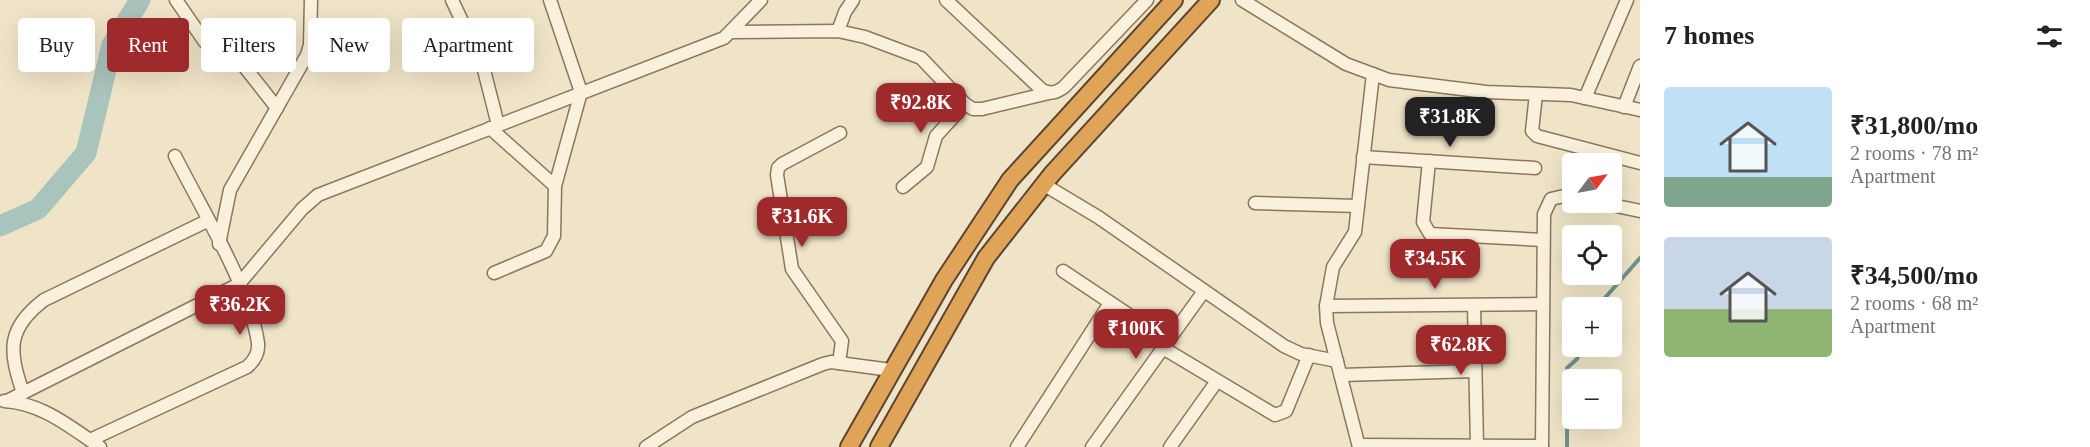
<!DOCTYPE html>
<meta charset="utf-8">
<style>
:root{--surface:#fff;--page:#f2f2f2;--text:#222;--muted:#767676;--accent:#9e2a2b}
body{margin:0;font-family:"Times New Roman",serif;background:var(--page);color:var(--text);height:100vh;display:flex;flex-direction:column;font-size:22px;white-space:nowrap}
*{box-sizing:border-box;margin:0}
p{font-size:20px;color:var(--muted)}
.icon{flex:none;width:33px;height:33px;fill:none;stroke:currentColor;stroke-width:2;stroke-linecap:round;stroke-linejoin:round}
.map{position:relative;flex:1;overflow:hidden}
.drawer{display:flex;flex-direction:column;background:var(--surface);width:450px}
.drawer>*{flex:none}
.hud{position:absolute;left:18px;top:18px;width:570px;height:54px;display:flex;gap:12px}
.needle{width:39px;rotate:58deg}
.buttons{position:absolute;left:1562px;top:153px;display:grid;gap:12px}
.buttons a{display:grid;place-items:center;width:60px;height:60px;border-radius:6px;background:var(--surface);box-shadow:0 6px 24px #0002;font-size:30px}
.price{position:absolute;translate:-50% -51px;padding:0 14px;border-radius:12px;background:var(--accent);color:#fff;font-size:20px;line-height:39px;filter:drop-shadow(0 2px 3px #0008)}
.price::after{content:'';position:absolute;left:50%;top:36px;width:18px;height:14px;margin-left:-9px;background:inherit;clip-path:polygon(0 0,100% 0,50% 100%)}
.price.current{background:#222;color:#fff}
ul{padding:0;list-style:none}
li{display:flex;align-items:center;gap:18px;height:150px;padding:0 24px}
li span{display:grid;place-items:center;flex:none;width:168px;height:120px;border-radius:6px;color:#555}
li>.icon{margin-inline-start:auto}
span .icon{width:72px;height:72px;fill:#fffc;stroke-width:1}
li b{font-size:26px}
h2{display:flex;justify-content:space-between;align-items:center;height:72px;padding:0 24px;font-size:26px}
.pill{padding:0 21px;border-radius:6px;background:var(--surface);box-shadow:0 6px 24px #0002;font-size:21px;line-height:54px}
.pill.current{background:var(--accent);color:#fff}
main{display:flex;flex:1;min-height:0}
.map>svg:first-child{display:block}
</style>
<main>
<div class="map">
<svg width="1640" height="447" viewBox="0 0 1640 447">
<rect width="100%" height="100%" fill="#f0e4c8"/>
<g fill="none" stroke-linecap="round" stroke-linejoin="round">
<g stroke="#6f938a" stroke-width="4">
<path d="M1596 308 1640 258"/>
<path d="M1567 447V368L1577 359 1583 346"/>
</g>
<path stroke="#a9c4bc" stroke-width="21" d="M0 226 38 209 86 153 112 45 140 0"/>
<defs>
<g id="minor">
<path d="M176 0 205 42 240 61 277 108"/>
<path d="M452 0 483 66 498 125"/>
<path d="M946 0 1042 90C1051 94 1056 93 1064 87L1147 0"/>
<path d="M1242 0 1346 64 1389 80 1486 92 1571 95 1640 110"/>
<path d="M838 31 845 12 853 0"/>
<path d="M732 32 838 31 865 37 921 58 965 104 973 109H982L1049 93"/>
<path d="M1536 94 1532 131 1537 136 1640 163"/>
<path d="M1585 98 1627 0"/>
<path d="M1624 107 1640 66"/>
<path d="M490 128 555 186"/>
<path d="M1363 157 1535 168"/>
<path d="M1429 161 1423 222 1430 234 1543 240"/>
<path d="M1043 184 1098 217 1284 346 1301 354 1337 361"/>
<path d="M903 187 927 167 936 136 965 104"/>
<path d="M1597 202 1640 211"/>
<path d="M1255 203 1358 206"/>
<path d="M219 244 230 190 307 55 310 45 311 0"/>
<path d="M1063 271 1168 341"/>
<path d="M494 273 546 251 554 236 555 186 581 92 550 0"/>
<path d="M1474 305 1477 446"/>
<path d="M1326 306 1543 304"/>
<path d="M1163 348 1275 415 1286 411 1309 355"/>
<path d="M839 363 842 341 792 269 777 175 778 168 782 164 840 133"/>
<path d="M1341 375 1475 371"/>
<path d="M23 393C9 351 6 329 44 300L207 221"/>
<path d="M4 401C42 403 70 427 100 447"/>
<path d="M7 401 239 284 302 209 318 195 724 38 761 0"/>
<path d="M90 440 247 367C255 360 259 353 258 343 250 287 201 208 175 156"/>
<path d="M1359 445 1542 446"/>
<path d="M646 447 692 417 823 364 831 362 891 370"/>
<path d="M1017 447 1110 303"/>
<path d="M1092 447 1204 291"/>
<path d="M1170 447 1217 381"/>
<path d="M1359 447 1327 323 1326 306 1333 267 1355 232 1373 74"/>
<path d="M1542 447 1544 214 1551 199 1564 196 1572 198"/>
</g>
<g id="highway">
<path d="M849 447 944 280 1010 180 1174 0"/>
<path d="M879 447 986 258 1052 174 1211 0"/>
</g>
</defs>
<use href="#minor" stroke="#8d765c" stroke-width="15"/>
<use href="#highway" stroke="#5b4430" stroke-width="20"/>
<use href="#minor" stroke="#faf1dc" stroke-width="12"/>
<use href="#highway" stroke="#e0a458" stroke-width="16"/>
</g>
</svg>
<div class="buttons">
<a><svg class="needle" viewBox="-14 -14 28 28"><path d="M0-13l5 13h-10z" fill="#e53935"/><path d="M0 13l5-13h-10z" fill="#767676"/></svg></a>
<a><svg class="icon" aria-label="locate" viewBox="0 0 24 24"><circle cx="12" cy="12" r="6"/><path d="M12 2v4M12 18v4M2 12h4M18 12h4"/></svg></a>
<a>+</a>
<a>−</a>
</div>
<b class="price" style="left:921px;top:134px">₹92.8K</b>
<b class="price current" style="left:1450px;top:148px">₹31.8K</b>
<b class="price" style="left:802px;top:248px">₹31.6K</b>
<b class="price" style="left:1435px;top:290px">₹34.5K</b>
<b class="price" style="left:240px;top:336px">₹36.2K</b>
<b class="price" style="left:1136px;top:360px">₹100K</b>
<b class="price" style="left:1461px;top:376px">₹62.8K</b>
<div class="hud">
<a class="pill">Buy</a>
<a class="pill current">Rent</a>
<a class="pill">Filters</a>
<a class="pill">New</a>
<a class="pill">Apartment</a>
</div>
</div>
<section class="drawer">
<h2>7 homes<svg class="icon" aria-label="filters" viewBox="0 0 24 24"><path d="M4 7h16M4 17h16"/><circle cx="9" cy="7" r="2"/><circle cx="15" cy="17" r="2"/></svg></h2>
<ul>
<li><span style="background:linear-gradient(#bfe0f5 75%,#7fa58c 0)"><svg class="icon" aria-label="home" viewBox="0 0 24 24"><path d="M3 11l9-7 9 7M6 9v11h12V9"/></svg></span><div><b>₹31,800/mo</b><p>2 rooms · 78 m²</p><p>Apartment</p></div></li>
<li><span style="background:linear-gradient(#c9d6e8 60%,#8fb573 0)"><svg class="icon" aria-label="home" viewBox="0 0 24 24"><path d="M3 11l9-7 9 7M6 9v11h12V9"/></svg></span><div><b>₹34,500/mo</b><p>2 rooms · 68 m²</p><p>Apartment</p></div></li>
</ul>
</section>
</main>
